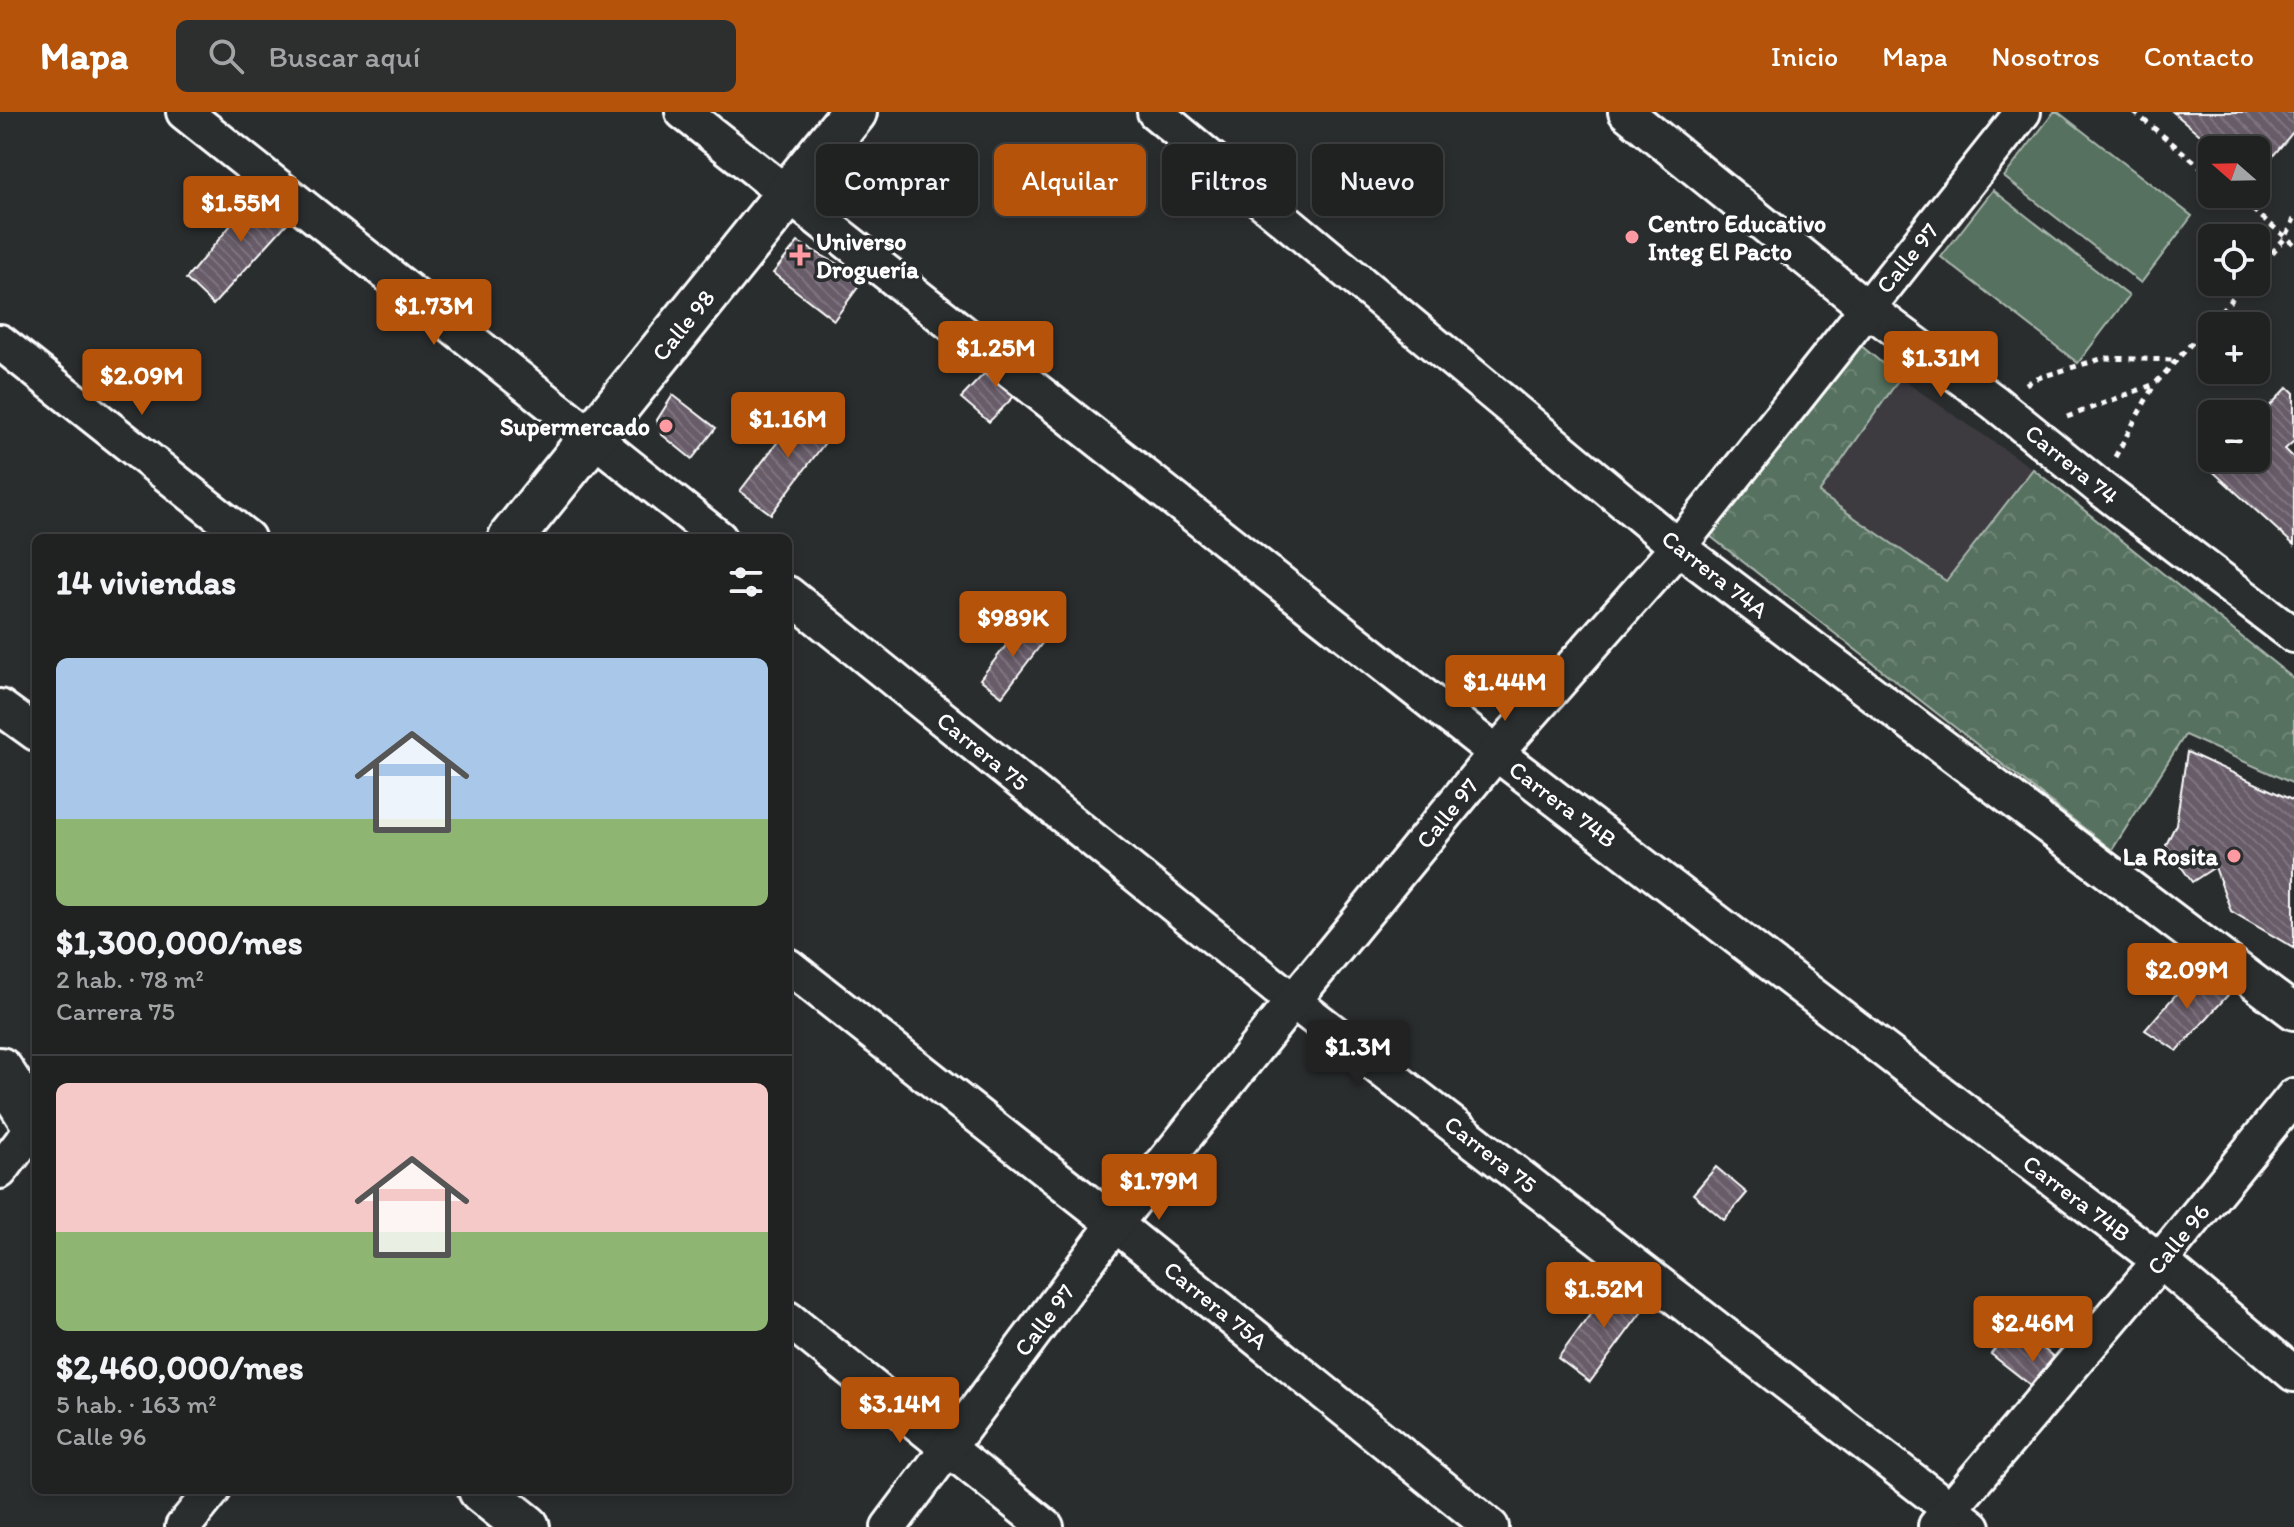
<!DOCTYPE html>
<html lang="es">
<meta charset="utf-8">
<style>
:root{--surface:#202222;--page:#2d2f2f;--text:#f1f3f6;--muted:#a2a4a5;--line:#3d3f40;--accent:#b45309}
body{margin:0;font-family:Itim,sans-serif;background:var(--page);color:var(--text);height:100vh;display:flex;flex-direction:column;font-size:30px;white-space:nowrap}
*{box-sizing:border-box;margin:0}
p{font-size:26px;color:var(--muted)}
.icon{flex:none;width:44px;height:44px;fill:none;stroke:currentColor;stroke-width:2;stroke-linecap:round;stroke-linejoin:round}
.map{position:relative;flex:1;overflow:hidden}
.sheet{position:absolute;left:32px;top:422px;width:760px;height:960px;display:flex;flex-direction:column;background:var(--surface);border-radius:12px;box-shadow:0 4px 12px #0003,0 0 0 2px var(--line)}
.sheet>*{flex:none}
.banner{position:absolute;left:816px;top:32px;width:760px;height:72px;display:flex;gap:16px}
.needle{width:52px;rotate:290deg}
.buttons{position:absolute;left:2198px;top:24px;display:grid;gap:16px}
.buttons a{display:grid;place-items:center;width:72px;height:72px;border-radius:12px;background:var(--surface);box-shadow:0 4px 12px #0003,0 0 0 2px var(--line);font-size:40px}
.price{position:absolute;translate:-50% -68px;padding:0 18px;border-radius:8px;background:var(--accent);color:#fff;font-size:26px;line-height:52px;filter:drop-shadow(0 2px 4px #0008)}
.price::after{content:'';position:absolute;left:50%;top:48px;width:24px;height:18px;margin-left:-12px;background:inherit;clip-path:polygon(0 0,100% 0,50% 100%)}
.price.selected{background:#222;color:#fff}
ul{padding:0;list-style:none}
li{display:grid;align-content:center;gap:16px;height:424px;padding:0 24px}
li+li{border-top:2px solid var(--line)}
li span{display:grid;place-items:center;height:248px;border-radius:12px;color:#555}
li>.icon{margin-inline-start:auto}
span .icon{width:144px;height:144px;fill:#fffc;stroke-width:1}
li b{font-size:34px}
h2{display:flex;justify-content:space-between;align-items:center;height:96px;padding:0 24px;font-size:34px}
.chip{padding:0 28px;border-radius:12px;background:var(--surface);box-shadow:0 4px 12px #0003,0 0 0 2px var(--line);font-size:28px;line-height:72px}
.chip.selected{background:var(--accent);color:#fff}
header{display:flex;align-items:center;gap:48px;box-sizing:border-box;height:112px;padding:0 40px;background:var(--accent);color:#fff}
header strong{font-size:38px}
nav{display:flex;gap:44px;margin-inline-start:auto;font-size:28px}
.search{width:560px;height:72px;background:var(--page);display:flex;align-items:center;gap:20px;box-sizing:border-box;padding:0 28px;border-radius:12px;color:var(--muted);font-size:30px}
.map>svg:first-child{display:block}
</style>
<header>
<strong>Mapa</strong>
<div class="search"><svg class="icon" aria-label="search" viewBox="0 0 24 24"><circle cx="10" cy="10" r="6"/><path d="M15 15l6 6"/></svg>Buscar aquí</div>
<nav><a>Inicio</a><a>Mapa</a><a>Nosotros</a><a>Contacto</a></nav>
</header>
<div class="map">
<svg width="2294" height="1415" viewBox="0 0 2294 1415">
<defs>
<pattern id="forest-crowns" width="20" height="18" patternUnits="userSpaceOnUse" patternTransform="scale(2)"><rect width="20" height="18" fill="#56715f"/><path d="M2 6a3 3 0 1 1 6 0M12 15a3 3 0 1 1 6 0" fill="none" stroke="#6f8677"/></pattern>
<pattern id="building-back-hatch" width="6" height="6" patternUnits="userSpaceOnUse" patternTransform="scale(2)"><rect width="6" height="6" fill="#675b69"/><path d="M-1 5l2 2M0 0l6 6M5-1l2 2" fill="none" stroke="#7e7480"/></pattern>
</defs>
<rect width="100%" height="100%" fill="#2a2d2e"/>
<filter id="ink" filterUnits="userSpaceOnUse"><feTurbulence type="fractalNoise" baseFrequency=".0125" numOctaves="2"/><feDisplacementMap in="SourceGraphic" scale="16" xChannelSelector="R" yChannelSelector="G"/><feConvolveMatrix kernelMatrix="1 2 1 2 8 2 1 2 1" color-interpolation-filters="sRGB"/></filter>
<g filter="url(#ink)">
<path fill="#3c3b40" d="M1900 266 2033 357 1946 469 1818 381Z"/>
<g fill="#56715f" stroke="#aab8af" stroke-width="2">
<path d="M2054 0H2058L2192 104 2141 171 2004 65Z"/>
<path d="M1993 78 2129 184 2078 251 1941 145Z"/>
</g>
<path fill="url(#forest-crowns)" stroke="#aab8af" stroke-width="2" d="M1859 232 1900 266 1819 381 1946 469 2033 357 2294 567V672L2185 623 2112 738 1710 424Z"/>
<g fill="url(#building-back-hatch)" stroke="#fff" stroke-width="2">
<path d="M2173 0H2294V19L2256 64V38H2218Z"/>
<path d="M265 72 298 99 213 193 186 167Z"/>
<path d="M798 130 864 167 834 208 773 161Z"/>
<path d="M1001 244 1031 267 989 310 961 286Z"/>
<path d="M2288 275 2294 281V329L2285 337 2294 346V433L2208 355 2217 346H2256V308Z"/>
<path d="M673 283 716 316 692 347 661 322 657 308Z"/>
<path d="M806 293 836 316 771 402 740 379Z"/>
<path d="M1025 509 1046 526 1002 584 980 567Z"/>
<path d="M2187 640 2294 689V836L2231 799 2215 755 2192 770 2166 733 2176 712Z"/>
<path d="M2196 859 2228 883 2177 939 2145 918Z"/>
<path d="M1716 1055 1747 1081 1724 1108 1693 1082Z"/>
<path d="M1617 1166 1649 1190 1590 1270 1558 1246Z"/>
<path d="M2013 1212 2077 1264 2052 1290 1991 1242Z"/>
</g>
<g fill="none" stroke-linecap="round" stroke-linejoin="round">
<defs>
<g id="minor">
<path d="M184 0 719 426"/>
<path d="M683 0 1496 641 2160 1149 2294 1262"/>
<path d="M1155 0 1678 435 2294 900"/>
<path d="M1626 0 1867 196 1994 290 2099 375 2294 523"/>
<path d="M0 230 247 426"/>
<path d="M788 482 1293 889 1973 1415"/>
<path d="M0 595 36 621"/>
<path d="M788 854 1115 1112 1491 1415"/>
<path d="M0 1059 35 1013"/>
<path d="M788 1207 1046 1415"/>
<path d="M1936 1414 2160 1149 2294 984"/>
<path d="M183 1415 213 1378"/>
<path d="M889 1415 1115 1112 1293 889 1496 641 1678 435 2023 0"/>
</g>
<g id="tertiary">
<path d="M511 426 854 0"/>
<path d="M0 958 36 1014"/>
<path d="M481 1378 527 1415"/>
</g>
</defs>
<use href="#minor" stroke="#fff" stroke-width="40"/>
<use href="#tertiary" stroke="#fff" stroke-width="50"/>
<g stroke="#fff" stroke-width="5" stroke-dasharray="6 6" stroke-linecap="butt">
<path d="M2134 0 2212 64"/>
<path d="M2234 82 2294 132"/>
<path d="M2256 159 2286 125 2294 107"/>
<path d="M2026 272 2034 267 2104 246 2175 248"/>
<path d="M2067 305 2155 272 2247 170"/>
<path d="M2115 345 2154 273"/>
</g>
<use href="#minor" stroke="#2a2d2e" stroke-width="34"/>
<use href="#tertiary" stroke="#2a2d2e" stroke-width="44"/>
</g>
</g>
<g fill="#ff9aa2" stroke="#2a2d2e" stroke-width="3">
<circle cx="1632" cy="125" r="8"/>
<path d="M796 131h8v8h8v8h-8v8h-8v-8h-8v-8h8z"/>
<circle cx="666" cy="314" r="8"/>
<circle cx="2234" cy="744" r="8"/>
</g>
<g text-anchor="middle" dominant-baseline="central" stroke-width="7" stroke-linejoin="round" paint-order="stroke">
<g font-size="24" font-weight="bold" fill="#fff" stroke="#2a2d2e" text-anchor="start">
<text x="1648" y="111">Centro Educativo<tspan x="1648" dy="28">Integ El Pacto</tspan></text>
<text x="816" y="129">Universo<tspan x="816" dy="28">Droguería</tspan></text>
<text x="650" y="314" text-anchor="end">Supermercado</text>
<text x="2218" y="744" text-anchor="end">La Rosita</text>
</g>
<g font-size="24" fill="#fff" stroke="#2a2d2e">
<text transform="translate(1907 146) rotate(-51)">Calle 97</text>
<text transform="translate(683 213) rotate(-51)">Calle 98</text>
<text transform="translate(2072 352) rotate(39)">Carrera 74</text>
<text transform="translate(1715 462) rotate(38)">Carrera 74A</text>
<text transform="translate(983 639) rotate(39)">Carrera 75</text>
<text transform="translate(1563 692) rotate(37)">Carrera 74B</text>
<text transform="translate(1447 701) rotate(-51)">Calle 97</text>
<text transform="translate(1491 1042) rotate(38)">Carrera 75</text>
<text transform="translate(2077 1086) rotate(37)">Carrera 74B</text>
<text transform="translate(2178 1127) rotate(-51)">Calle 96</text>
<text transform="translate(1216 1193) rotate(39)">Carrera 75A</text>
<text transform="translate(1044 1208) rotate(-53)">Calle 97</text>
</g>
</g>
</svg>
<div class="buttons">
<a><svg class="needle" viewBox="-14 -14 28 28"><path d="M0-13l5 13h-10z" fill="#e53935"/><path d="M0 13l5-13h-10z" fill="#a2a4a5"/></svg></a>
<a><svg class="icon" aria-label="locate" viewBox="0 0 24 24"><circle cx="12" cy="12" r="6"/><path d="M12 2v4M12 18v4M2 12h4M18 12h4"/></svg></a>
<a>+</a>
<a>−</a>
</div>
<b class="price" style="left:241px;top:132px">$1.55M</b>
<b class="price" style="left:434px;top:235px">$1.73M</b>
<b class="price" style="left:996px;top:277px">$1.25M</b>
<b class="price" style="left:1941px;top:287px">$1.31M</b>
<b class="price" style="left:142px;top:305px">$2.09M</b>
<b class="price" style="left:788px;top:348px">$1.16M</b>
<b class="price" style="left:1013px;top:547px">$989K</b>
<b class="price" style="left:1505px;top:611px">$1.44M</b>
<b class="price" style="left:2187px;top:899px">$2.09M</b>
<b class="price selected" style="left:1358px;top:976px">$1.3M</b>
<b class="price" style="left:1159px;top:1110px">$1.79M</b>
<b class="price" style="left:1604px;top:1218px">$1.52M</b>
<b class="price" style="left:2033px;top:1252px">$2.46M</b>
<b class="price" style="left:900px;top:1333px">$3.14M</b>
<div class="banner">
<a class="chip">Comprar</a>
<a class="chip selected">Alquilar</a>
<a class="chip">Filtros</a>
<a class="chip">Nuevo</a>
</div>
<section class="sheet">
<h2>14 viviendas<svg class="icon" aria-label="filters" viewBox="0 0 24 24"><path d="M4 7h16M4 17h16"/><circle cx="9" cy="7" r="2"/><circle cx="15" cy="17" r="2"/></svg></h2>
<ul>
<li><span style="background:linear-gradient(#a9c7e8 65%,#8fb573 0)"><svg class="icon" aria-label="home" viewBox="0 0 24 24"><path d="M3 11l9-7 9 7M6 9v11h12V9"/></svg></span><div><b>$1,300,000/mes</b><p>2 hab. · 78 m²</p><p>Carrera 75</p></div></li>
<li><span style="background:linear-gradient(#f6c9c9 60%,#8fb573 0)"><svg class="icon" aria-label="home" viewBox="0 0 24 24"><path d="M3 11l9-7 9 7M6 9v11h12V9"/></svg></span><div><b>$2,460,000/mes</b><p>5 hab. · 163 m²</p><p>Calle 96</p></div></li>
</ul>
</section>
</div>
